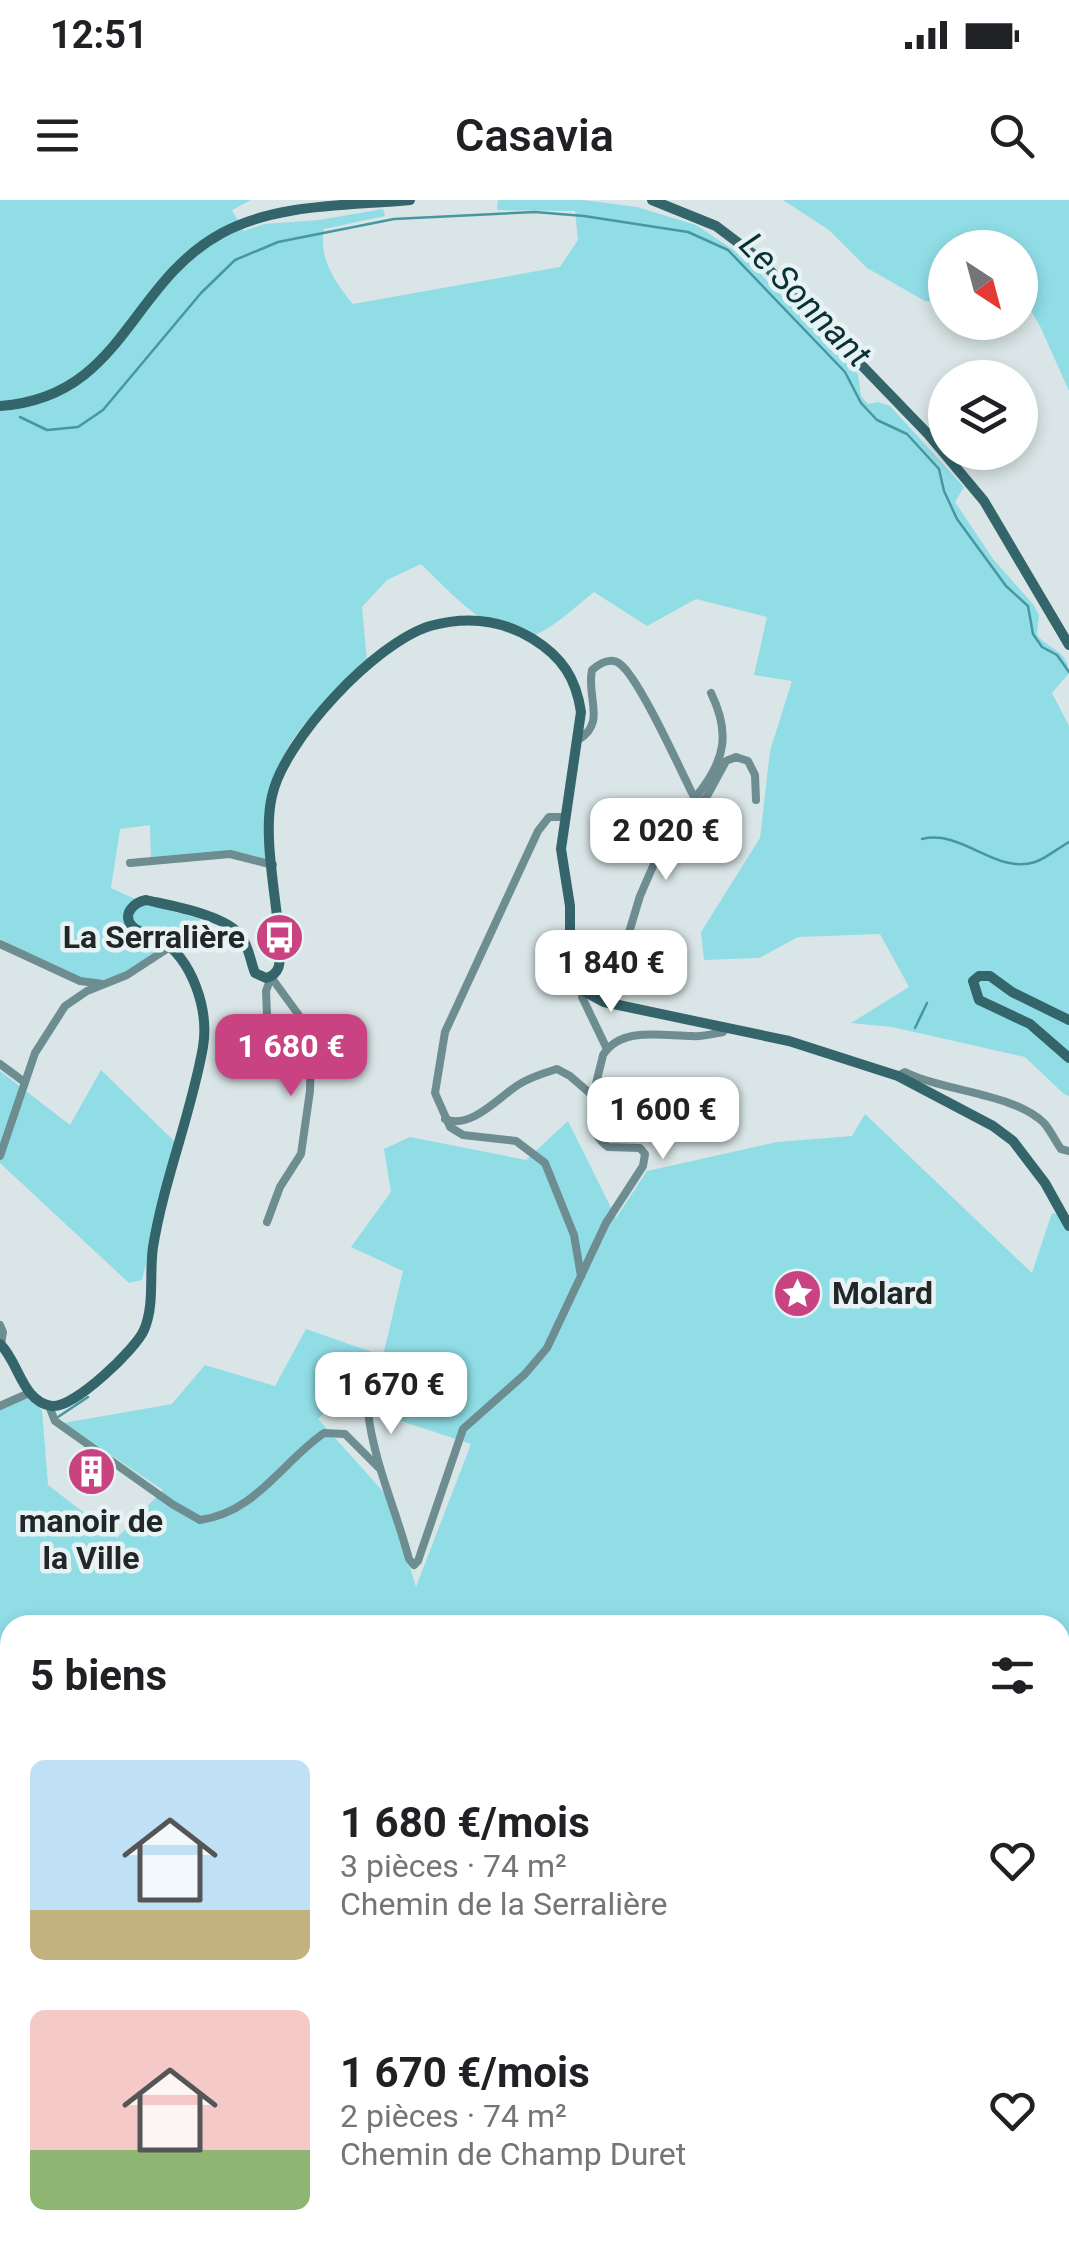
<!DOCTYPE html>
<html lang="fr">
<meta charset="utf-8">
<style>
:root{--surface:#fff;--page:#f6f6f6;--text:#202124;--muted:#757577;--accent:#c94382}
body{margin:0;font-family:Roboto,sans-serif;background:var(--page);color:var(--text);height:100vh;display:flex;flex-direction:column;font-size:38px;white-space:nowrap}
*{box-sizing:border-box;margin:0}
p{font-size:32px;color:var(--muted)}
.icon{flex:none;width:55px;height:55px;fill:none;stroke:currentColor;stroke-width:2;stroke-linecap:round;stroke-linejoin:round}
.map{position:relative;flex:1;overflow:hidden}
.panel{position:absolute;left:0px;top:1415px;width:1070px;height:642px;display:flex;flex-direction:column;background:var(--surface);border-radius:30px 30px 0 0;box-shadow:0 5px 15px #0003}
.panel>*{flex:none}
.needle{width:65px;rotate:144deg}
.controls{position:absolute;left:928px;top:30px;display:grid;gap:20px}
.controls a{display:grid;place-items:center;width:110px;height:110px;border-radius:50%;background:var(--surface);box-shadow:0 5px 15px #0003;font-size:50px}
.price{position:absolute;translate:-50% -85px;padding:0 22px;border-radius:20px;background:#fff;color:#222;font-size:32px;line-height:65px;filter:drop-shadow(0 2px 5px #0008)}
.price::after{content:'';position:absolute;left:50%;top:60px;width:30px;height:22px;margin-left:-15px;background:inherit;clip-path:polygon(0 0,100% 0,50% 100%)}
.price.selected{background:var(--accent);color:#fff}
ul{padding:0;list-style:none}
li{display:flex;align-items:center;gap:30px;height:250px;padding:0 30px}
li span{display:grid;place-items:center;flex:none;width:280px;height:200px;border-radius:15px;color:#555}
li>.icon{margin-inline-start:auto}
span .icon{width:120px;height:120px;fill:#fffc;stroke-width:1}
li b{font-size:42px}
h2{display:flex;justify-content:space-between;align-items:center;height:120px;padding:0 30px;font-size:42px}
.status{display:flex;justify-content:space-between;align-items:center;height:70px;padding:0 50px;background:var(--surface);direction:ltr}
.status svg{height:28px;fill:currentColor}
header{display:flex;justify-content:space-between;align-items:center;height:130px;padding:0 30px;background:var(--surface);font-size:45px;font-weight:600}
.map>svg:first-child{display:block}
</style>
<div class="status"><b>12:51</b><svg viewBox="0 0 49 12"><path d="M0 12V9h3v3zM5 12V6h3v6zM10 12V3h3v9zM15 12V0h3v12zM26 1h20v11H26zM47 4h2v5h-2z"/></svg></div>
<header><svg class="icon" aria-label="menu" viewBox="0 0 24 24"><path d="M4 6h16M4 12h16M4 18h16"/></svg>Casavia<svg class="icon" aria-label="search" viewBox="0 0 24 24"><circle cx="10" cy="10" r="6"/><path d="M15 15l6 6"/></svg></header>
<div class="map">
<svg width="1069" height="2057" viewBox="0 0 1069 2057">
<rect width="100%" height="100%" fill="#d9e5e6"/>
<g fill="#90dde6" fill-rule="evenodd">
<path d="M0 0H251L232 10 244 31 264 24 319 20 383 9 385 16 324 29C318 57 335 83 353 104L560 67 578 40 575 11 497 10 498 0H583L637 7 696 25 744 57 858 174 861 196 868 204 878 202 890 206 964 287 955 302 993 359 1033 404 1039 415 1037 435C1049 450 1068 450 1069 473L1052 493 1069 526V896L1064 894 1025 857 892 827 851 823 909 787 880 734 798 737 759 758 704 760 701 732 760 638 770 551 792 481 754 475 767 417 696 399 647 426 594 392C577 405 557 425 537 434 501 450 444 386 421 364L387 380 362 407 367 461C297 528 260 557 267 661L230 651 151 658 150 625 120 629 111 688 148 705 201 719C177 740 118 788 86 779 57 772 27 752 0 739Z"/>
<path d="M783 0H1069V191L1040 126 1020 92V48H945V102L925 101 867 68 829 30Z"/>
<path d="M101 870 176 943 142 1080 129 1083 0 963V871L70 925Z"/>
<path d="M865 914 1032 1073 1052 1013 1069 1016V1792L1060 1806V1425H10V2048H957L955 2057H0V1209L26 1197 42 1210 48 1285 117 1338 163 1290 63 1223 172 1204 205 1165 275 1186 306 1129 383 1156 403 1071 351 1047 391 992 384 949 410 937 526 960 568 921 616 1018 647 971 777 942 852 936ZM331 1206 371 1211 471 1244 416 1387 388 1297 318 1219Z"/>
</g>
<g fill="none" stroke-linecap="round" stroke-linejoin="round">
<g stroke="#4697a1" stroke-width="2.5">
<path d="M20 217 47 230 78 227 103 210 201 93 235 60 278 42 394 19 535 12 584 16 688 32 728 50 845 172 861 203 877 220 907 234 939 269 944 291 957 319 1006 386 1028 406 1033 434 1042 447 1057 455 1069 472"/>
<path d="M922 639C962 629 996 675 1035 662 1047 658 1058 648 1069 642"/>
<path d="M915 828 927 803"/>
<path d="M58 1217 88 1197"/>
</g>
<g stroke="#6e8d91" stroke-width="8">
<path d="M578 540C607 523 586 497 592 470 599 464 610 456 620 464 639 478 680 569 693 595L698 594C726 559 730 532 711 493"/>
<path d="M565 617H549L538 631 445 832 435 893 450 927 463 935 516 941 545 963 574 1035 581 1076"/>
<path d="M130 663 230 654 273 665"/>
<path d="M0 744 80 781 103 784"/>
<path d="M570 767C588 758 608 759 624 749L640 696 664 641 707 596 726 561 736 557 748 561 755 575 756 600"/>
<path d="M582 790V797L607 849"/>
<path d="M0 864 23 881"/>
<path d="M269 864 266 791 271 777"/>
<path d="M898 876 905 872C945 892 1013 893 1044 923 1051 931 1055 941 1061 949L1069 951"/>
<path d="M445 919C470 930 498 898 518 885 530 877 544 873 557 869L570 876 593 896"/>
<path d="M0 956 35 853 65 806 87 791 127 775 170 747"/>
<path d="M267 1022 280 987 301 954 310 891 311 841 298 814 271 777"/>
<path d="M0 1125 3 1132 1 1145"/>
<path d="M0 1206 29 1193"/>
<path d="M49 1206 55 1221 172 1304 200 1320C255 1313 282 1262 324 1233L345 1234 379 1268"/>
<path d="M368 1212C374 1263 396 1310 409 1359L414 1365"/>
<path d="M414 1365 418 1361 463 1229 525 1174 547 1148 606 1023 643 966 645 954 640 948 608 947C579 927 597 883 603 855 621 826 663 836 692 836 702 837 713 834 723 832L726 828"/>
<path d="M1060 2015 1069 2010"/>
<path d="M1003 2057 1012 2048"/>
</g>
<g stroke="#33656b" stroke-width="10">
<path d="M652 0 716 26 757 57 928 234 984 301 1069 445"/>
<path d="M0 206C124 197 128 84 222 33 277 3 349 6 410 0"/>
<path d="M1069 820 1012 792 990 776H979L973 781 979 800 1030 824 1069 858"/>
<path d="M0 1144C19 1162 22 1202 52 1206 73 1209 136 1149 144 1130 155 1104 149 1075 153 1047 164 979 191 915 203 847 209 810 193 760 160 739 152 735 139 733 132 726 121 714 135 702 146 700 172 706 226 715 241 736 249 747 250 760 255 773L266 778C281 774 280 762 280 749 278 704 262 637 272 596 284 540 375 443 430 426 466 416 501 419 533 439 562 457 576 478 581 512L561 649 570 706V767L582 790 604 802 789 841 898 876 993 926 1013 941 1045 983 1069 1026"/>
</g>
</g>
<defs>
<symbol id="bus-disc" viewBox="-11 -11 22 22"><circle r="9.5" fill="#c94382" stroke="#e6f2f3"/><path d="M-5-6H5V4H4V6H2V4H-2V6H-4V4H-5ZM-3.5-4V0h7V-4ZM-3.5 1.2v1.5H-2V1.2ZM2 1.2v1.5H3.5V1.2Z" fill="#fff"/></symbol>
<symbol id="sight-disc" viewBox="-11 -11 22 22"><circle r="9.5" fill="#c94382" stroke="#e6f2f3"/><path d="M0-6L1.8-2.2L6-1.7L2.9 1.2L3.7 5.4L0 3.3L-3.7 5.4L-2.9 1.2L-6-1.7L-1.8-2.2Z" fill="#fff"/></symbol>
<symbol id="building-disc" viewBox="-11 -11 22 22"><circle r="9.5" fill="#c94382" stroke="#e6f2f3"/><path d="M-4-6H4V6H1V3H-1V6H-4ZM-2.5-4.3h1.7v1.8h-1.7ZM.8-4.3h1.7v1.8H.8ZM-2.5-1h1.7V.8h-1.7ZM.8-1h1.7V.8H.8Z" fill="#fff"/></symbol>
</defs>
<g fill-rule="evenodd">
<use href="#bus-disc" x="252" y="710" width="55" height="55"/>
<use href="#sight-disc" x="770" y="1066" width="55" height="55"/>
<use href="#building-disc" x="64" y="1244" width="55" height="55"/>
</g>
<g text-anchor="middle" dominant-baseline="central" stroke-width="9" stroke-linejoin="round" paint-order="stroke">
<g font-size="32" font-weight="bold" fill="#222627" stroke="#e6f2f3" text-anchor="end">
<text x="245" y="737">La Serralière</text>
<text x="832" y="1093" text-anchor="start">Molard</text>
<text x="91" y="1321" text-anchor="middle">manoir de<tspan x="91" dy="37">la Ville</tspan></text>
</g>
<g font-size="35" font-style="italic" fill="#083136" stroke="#e6f2f3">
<text transform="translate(805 100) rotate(46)">Le Sonnant</text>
</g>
</g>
</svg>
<div class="controls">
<a><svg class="needle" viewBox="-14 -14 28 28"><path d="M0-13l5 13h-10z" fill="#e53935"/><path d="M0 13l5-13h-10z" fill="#757577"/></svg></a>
<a><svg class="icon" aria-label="layers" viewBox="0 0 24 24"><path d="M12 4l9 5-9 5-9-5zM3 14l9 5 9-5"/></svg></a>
</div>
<b class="price" style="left:666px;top:683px">2 020 €</b>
<b class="price" style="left:611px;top:815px">1 840 €</b>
<b class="price selected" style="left:291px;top:899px">1 680 €</b>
<b class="price" style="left:663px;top:962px">1 600 €</b>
<b class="price" style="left:391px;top:1237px">1 670 €</b>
<section class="panel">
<h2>5 biens<svg class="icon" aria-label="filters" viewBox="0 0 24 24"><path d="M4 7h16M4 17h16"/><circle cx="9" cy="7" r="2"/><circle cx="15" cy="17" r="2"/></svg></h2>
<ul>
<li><span style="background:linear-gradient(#bfe0f5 75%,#c2b280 0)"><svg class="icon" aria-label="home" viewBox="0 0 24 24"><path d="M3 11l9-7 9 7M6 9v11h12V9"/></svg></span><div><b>1 680 €/mois</b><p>3 pièces · 74 m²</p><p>Chemin de la Serralière</p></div><svg class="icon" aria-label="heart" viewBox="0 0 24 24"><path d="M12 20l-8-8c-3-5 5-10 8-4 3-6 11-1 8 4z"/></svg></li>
<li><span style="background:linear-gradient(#f6c9c9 70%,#8fb573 0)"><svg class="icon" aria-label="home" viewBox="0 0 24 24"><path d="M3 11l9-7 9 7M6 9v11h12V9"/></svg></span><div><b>1 670 €/mois</b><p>2 pièces · 74 m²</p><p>Chemin de Champ Duret</p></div><svg class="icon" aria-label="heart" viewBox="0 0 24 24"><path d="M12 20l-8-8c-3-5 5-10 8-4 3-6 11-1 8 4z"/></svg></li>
</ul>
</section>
</div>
